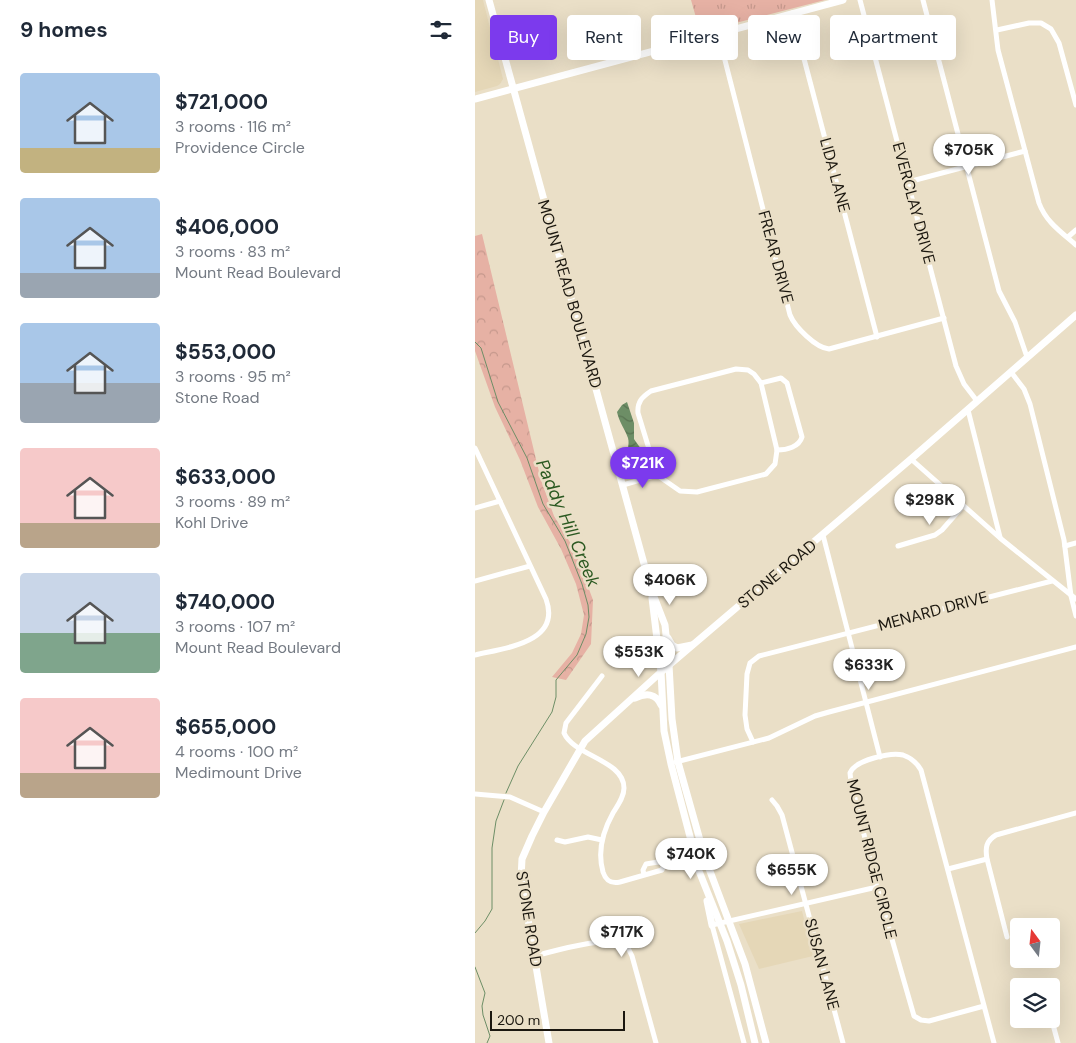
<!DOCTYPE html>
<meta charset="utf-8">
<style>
:root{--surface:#fff;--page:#f2f2f3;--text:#1f2937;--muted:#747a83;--accent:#7c3aed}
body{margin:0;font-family:"DM Sans",sans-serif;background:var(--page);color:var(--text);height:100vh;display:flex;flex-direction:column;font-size:19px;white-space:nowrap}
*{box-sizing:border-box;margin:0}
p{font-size:16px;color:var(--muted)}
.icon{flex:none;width:28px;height:28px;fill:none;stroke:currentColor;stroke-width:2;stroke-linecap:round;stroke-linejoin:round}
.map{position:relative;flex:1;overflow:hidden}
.drawer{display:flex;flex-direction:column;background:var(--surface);width:475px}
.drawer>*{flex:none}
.top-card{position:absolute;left:15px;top:15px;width:475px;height:45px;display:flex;gap:10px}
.needle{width:32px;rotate:345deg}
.fabs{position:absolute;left:535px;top:918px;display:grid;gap:10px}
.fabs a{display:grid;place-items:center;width:50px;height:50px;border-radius:5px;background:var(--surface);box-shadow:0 5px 20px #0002;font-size:25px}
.scale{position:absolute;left:15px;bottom:12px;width:135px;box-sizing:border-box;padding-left:5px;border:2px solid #1b170f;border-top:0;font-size:14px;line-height:18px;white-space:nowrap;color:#1b170f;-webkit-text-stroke:4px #eadfc7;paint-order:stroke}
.price{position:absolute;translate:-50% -42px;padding:0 11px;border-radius:18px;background:#fff;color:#222;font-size:16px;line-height:32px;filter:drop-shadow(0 1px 2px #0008)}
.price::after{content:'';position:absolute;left:50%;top:30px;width:15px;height:11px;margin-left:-8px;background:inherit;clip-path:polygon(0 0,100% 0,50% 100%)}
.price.current{background:var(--accent);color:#fff}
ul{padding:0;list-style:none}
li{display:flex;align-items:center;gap:15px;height:125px;padding:0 20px}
li span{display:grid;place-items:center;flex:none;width:140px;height:100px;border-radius:5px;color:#555}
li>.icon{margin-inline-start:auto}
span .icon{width:60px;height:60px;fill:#fffc;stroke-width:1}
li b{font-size:21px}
h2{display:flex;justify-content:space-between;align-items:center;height:60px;padding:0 20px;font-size:21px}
.chip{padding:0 18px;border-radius:5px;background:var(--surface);box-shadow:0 5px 20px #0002;font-size:18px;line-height:45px}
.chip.current{background:var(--accent);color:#fff}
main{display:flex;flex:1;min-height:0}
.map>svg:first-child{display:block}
</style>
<main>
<section class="drawer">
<h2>9 homes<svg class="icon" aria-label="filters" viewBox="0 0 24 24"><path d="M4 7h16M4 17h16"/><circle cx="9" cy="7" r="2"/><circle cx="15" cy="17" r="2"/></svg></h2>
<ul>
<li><span style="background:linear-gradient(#a9c7e8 75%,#c2b280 0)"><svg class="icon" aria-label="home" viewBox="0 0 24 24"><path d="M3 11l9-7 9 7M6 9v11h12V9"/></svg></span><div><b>$721,000</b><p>3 rooms · 116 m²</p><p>Providence Circle</p></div></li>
<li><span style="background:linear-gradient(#a9c7e8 75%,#9aa5b1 0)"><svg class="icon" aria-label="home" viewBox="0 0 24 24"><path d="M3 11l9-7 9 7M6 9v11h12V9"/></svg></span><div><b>$406,000</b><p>3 rooms · 83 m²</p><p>Mount Read Boulevard</p></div></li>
<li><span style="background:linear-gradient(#a9c7e8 60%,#9aa5b1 0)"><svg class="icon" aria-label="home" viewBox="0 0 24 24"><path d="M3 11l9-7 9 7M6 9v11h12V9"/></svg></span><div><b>$553,000</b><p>3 rooms · 95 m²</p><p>Stone Road</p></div></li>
<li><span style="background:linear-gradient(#f6c9c9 75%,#b9a48a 0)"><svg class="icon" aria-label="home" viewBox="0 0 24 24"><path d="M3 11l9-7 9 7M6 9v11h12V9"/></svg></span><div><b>$633,000</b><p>3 rooms · 89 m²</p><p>Kohl Drive</p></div></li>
<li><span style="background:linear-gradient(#c9d6e8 60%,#7fa58c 0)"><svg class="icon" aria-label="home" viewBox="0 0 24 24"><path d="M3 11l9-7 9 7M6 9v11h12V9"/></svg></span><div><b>$740,000</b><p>3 rooms · 107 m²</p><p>Mount Read Boulevard</p></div></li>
<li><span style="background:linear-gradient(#f6c9c9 75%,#b9a48a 0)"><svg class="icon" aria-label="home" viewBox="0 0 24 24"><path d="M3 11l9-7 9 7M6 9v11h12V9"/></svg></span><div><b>$655,000</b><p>4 rooms · 100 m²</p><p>Medimount Drive</p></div></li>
</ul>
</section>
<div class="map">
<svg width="601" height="1043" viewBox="0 0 601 1043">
<defs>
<pattern id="forest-crowns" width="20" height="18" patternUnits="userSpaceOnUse" patternTransform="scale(1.25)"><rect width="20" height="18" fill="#e6b1a4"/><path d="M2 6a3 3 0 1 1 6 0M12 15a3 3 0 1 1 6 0" fill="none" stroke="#c5988c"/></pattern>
<pattern id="park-tufts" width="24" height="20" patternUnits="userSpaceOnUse" patternTransform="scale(1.25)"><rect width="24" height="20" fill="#e6b1a4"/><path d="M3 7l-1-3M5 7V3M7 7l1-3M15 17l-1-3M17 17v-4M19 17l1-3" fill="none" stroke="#c5988c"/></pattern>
<pattern id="water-waves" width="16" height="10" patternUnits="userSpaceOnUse" patternTransform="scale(1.25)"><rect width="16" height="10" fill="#6d8e66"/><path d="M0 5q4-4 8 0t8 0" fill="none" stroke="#597352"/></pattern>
</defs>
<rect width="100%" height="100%" fill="#eadfc7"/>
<g fill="#e5d7b7">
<path d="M0 0H8L28 79 25 84 22 86 0 92Z"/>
<path d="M327 911 338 956 284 969 264 924Z"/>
</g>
<path fill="url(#forest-crowns)" d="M7 234 66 480 79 516 99 549 118 600 116 644 91 680 77 677 97 653 106 634 109 615 101 584 86 549 63 507 45 460 20 407 0 351V236Z"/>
<path fill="url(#park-tufts)" d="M216 0H350L229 31 224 28Z"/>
<path fill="url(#water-waves)" d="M152 402 159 423V439C165 448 171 453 171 464L168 467H159L152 459C151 452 155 445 153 438 150 429 144 422 142 412L147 405Z"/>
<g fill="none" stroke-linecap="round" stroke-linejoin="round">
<g stroke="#6d8e66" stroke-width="1">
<path d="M0 342 6 348 23 402 52 458 68 504 90 541 107 584 113 605 114 617 111 634 102 655 81 680V697L77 712 43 766 31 793"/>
<path d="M0 933 10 921 17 909V848L21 821 29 800"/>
<path d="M0 967 10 993 7 1006 8 1015 15 1036 12 1043"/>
</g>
<g stroke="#fff" stroke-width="5">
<path d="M385 0 481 366 489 384 502 401"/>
<path d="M448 0 524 291 540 322 552 357"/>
<path d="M517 0 523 50 564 203C571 222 586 232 601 245"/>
<path d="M317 13 402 337"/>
<path d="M522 30 554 23H566L576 29 584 43 601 105"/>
<path d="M243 33 315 315C320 327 341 348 354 349L469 318"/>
<path d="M433 182 550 151"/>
<path d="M593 237 601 230"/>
<path d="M261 369 273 370 279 374 286 383 302 450 300 464 291 474 222 492 205 491 182 475 163 413C162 402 167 397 176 391Z"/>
<path d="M536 372 549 389 555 404 589 540 596 596 601 616"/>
<path d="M286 383 306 378 312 383 327 437C324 447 312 450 302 450"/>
<path d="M493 410 525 537"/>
<path d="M0 448 71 599C87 643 29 648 0 655"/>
<path d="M436 459 525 538 601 599"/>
<path d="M148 485 182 475"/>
<path d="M0 508 25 501"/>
<path d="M348 535 405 757"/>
<path d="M423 546 460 535 467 530 488 506"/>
<path d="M590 546 601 543"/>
<path d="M0 581 55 566"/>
<path d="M127 676 91 723 89 733C99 756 149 760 149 788 149 797 143 805 138 813 128 831 122 851 128 872 131 881 136 884 145 882L187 870 189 864 183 862 171 864 168 870 169 875"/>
<path d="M278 742 272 729 270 715 272 674 275 663 284 656 577 581"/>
<path d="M201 762 294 738 340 716 354 712 601 647"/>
<path d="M0 794 35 797 69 812"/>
<path d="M297 800 302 806 307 815 368 1043"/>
<path d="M82 840 90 842 113 837 127 840"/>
<path d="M473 869 512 859"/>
<path d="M532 937 512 859C510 848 511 841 521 835L601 813"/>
<path d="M60 956C78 951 136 935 151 944L157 956 181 1043"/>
<path d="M509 1006 454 1021 446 1020 439 1016 402 887 376 782 375 773C380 760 416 752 428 755 437 758 442 763 446 770L519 1043"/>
<path d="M580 1008 577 1021 583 1043"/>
<path d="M269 1043 237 925 402 887"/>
</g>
<g stroke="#fff" stroke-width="7">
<path d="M14 0 176 589 190 625 194 665 197 719 203 762 230 858 270 964 291 1043"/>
<path d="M0 99 368 0"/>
<path d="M177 598 186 672 189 731 196 764 224 871 252 941 266 985 280 1043"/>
<path d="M193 638 197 645 202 648 217 645"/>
<path d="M160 698C171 693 181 693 186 705"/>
<path d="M232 901 237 925"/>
<path d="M74 1043 46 878 47 859 57 836 69 812 110 741 186 672 436 459 601 315"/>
</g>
</g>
<g text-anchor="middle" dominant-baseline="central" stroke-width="5" stroke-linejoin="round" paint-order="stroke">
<g font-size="16" fill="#1b170f" stroke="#eadfc7">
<text transform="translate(360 175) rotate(75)">LIDA LANE</text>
<text transform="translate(439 203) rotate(75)">EVERCLAY DRIVE</text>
<text transform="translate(301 257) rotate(75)">FREAR DRIVE</text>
<text transform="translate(95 294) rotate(74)">MOUNT READ BOULEVARD</text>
<text transform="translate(302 574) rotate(-40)">STONE ROAD</text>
<text transform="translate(458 611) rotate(-15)">MENARD DRIVE</text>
<text transform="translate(397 859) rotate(76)">MOUNT RIDGE CIRCLE</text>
<text transform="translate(54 919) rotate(81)">STONE ROAD</text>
<text transform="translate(347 964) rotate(75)">SUSAN LANE</text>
</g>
<g font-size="18" font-style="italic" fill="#2b5921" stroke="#eadfc7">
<text transform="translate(93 523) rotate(67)">Paddy Hill Creek</text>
</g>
</g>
</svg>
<div class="fabs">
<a><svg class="needle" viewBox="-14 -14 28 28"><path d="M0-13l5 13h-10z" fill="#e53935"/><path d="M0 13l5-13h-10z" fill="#747a83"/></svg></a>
<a><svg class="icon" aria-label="layers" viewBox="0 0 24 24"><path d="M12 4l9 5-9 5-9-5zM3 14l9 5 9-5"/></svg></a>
</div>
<div class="scale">200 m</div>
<b class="price" style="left:494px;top:176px">$705K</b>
<b class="price current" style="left:168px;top:489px">$721K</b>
<b class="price" style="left:455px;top:526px">$298K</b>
<b class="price" style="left:195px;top:606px">$406K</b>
<b class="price" style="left:164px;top:678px">$553K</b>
<b class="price" style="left:394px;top:691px">$633K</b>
<b class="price" style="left:216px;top:880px">$740K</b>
<b class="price" style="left:317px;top:896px">$655K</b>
<b class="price" style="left:147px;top:958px">$717K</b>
<div class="top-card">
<a class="chip current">Buy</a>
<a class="chip">Rent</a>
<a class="chip">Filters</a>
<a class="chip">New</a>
<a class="chip">Apartment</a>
</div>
</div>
</main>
